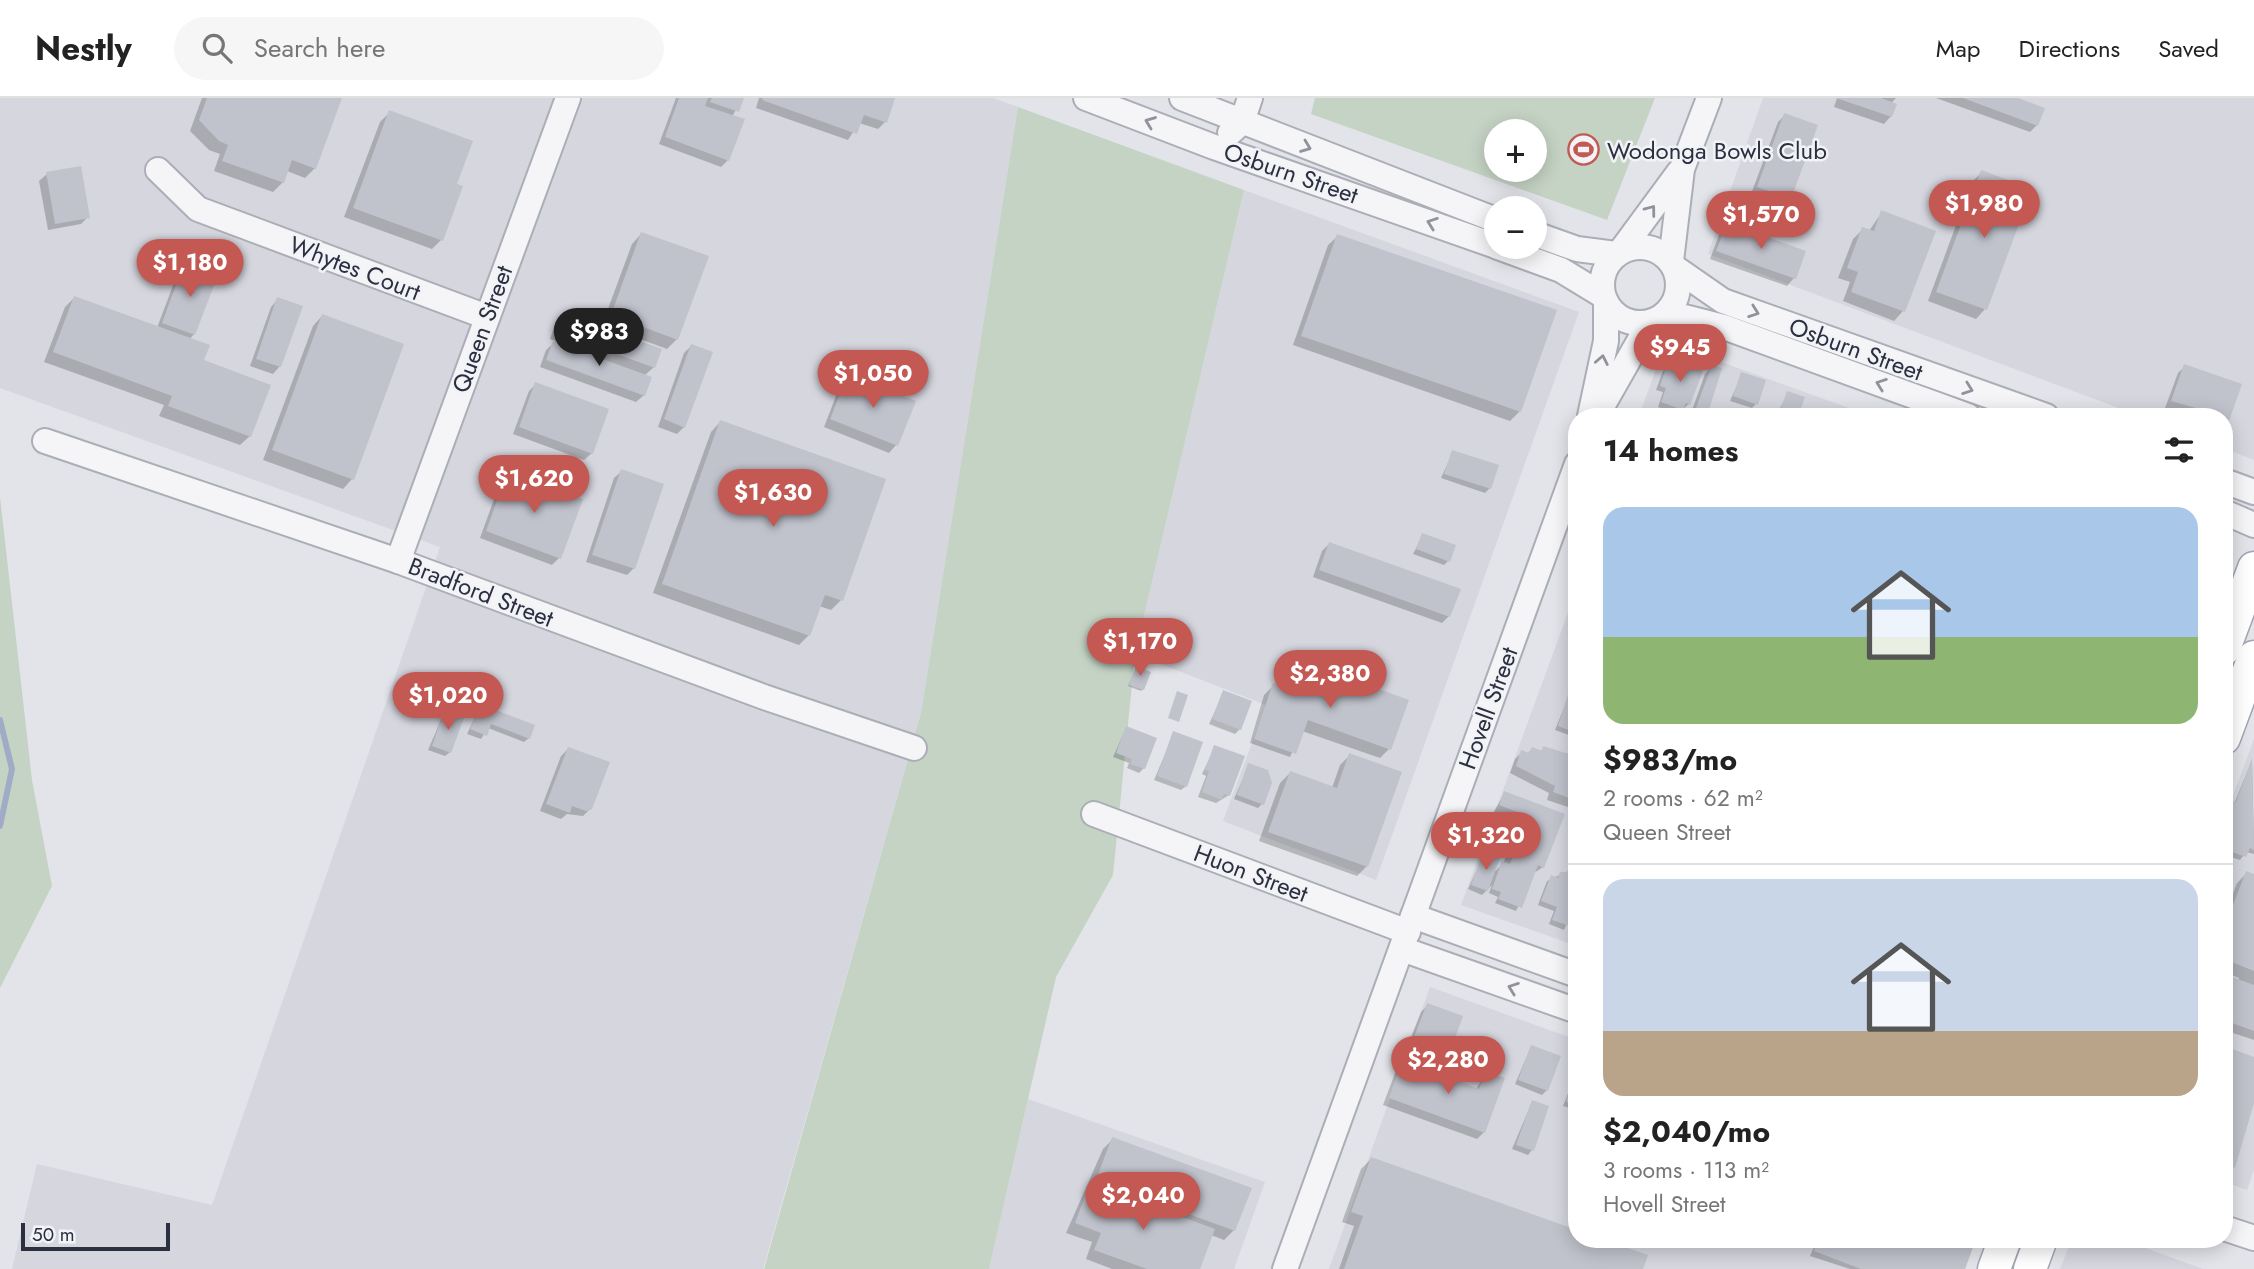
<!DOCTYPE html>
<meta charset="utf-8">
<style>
:root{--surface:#fff;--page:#f6f6f6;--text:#222;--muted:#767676;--line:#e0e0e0;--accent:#c35952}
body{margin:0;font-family:Jost,sans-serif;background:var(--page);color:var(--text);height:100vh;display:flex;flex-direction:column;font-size:26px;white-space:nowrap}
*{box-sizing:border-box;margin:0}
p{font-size:23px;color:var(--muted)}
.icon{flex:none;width:38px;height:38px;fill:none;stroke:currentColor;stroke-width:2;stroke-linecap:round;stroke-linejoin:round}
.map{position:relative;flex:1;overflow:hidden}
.sheet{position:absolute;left:1568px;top:310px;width:665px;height:840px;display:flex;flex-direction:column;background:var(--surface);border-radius:28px;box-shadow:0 4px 18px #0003}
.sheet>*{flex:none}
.buttons{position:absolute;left:1484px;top:21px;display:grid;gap:14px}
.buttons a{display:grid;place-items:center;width:63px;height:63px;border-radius:50%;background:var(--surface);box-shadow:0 4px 18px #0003;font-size:35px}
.scale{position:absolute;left:21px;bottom:18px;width:149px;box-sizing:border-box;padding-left:7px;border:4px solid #2c2f40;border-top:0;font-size:19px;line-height:24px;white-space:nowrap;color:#2c2f40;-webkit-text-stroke:5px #f2f3f7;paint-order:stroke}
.price{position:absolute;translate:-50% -60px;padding:0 16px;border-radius:24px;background:var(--accent);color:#fff;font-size:23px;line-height:46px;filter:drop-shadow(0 2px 4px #0008)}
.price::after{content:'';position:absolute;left:50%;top:42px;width:21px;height:16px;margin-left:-10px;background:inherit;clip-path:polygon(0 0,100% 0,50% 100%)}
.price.current{background:#222;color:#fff}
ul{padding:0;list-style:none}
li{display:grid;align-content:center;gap:14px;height:371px;padding:0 35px}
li+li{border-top:2px solid var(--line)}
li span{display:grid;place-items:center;height:217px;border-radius:21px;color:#555}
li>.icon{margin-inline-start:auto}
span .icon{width:126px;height:126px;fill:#fffc;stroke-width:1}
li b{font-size:30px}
h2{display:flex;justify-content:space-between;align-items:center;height:84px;padding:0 35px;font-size:30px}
header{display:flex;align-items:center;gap:42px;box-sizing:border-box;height:98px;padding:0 35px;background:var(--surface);border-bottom:2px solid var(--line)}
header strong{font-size:33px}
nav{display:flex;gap:38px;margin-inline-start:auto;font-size:24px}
.search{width:490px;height:63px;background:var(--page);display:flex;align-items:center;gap:18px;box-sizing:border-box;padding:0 24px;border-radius:38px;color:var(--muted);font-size:26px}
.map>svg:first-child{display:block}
</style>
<header>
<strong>Nestly</strong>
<div class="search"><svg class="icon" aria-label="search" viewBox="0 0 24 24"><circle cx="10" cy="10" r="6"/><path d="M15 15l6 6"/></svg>Search here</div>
<nav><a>Map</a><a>Directions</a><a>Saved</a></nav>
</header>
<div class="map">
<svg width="2254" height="1171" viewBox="0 0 2254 1171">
<rect width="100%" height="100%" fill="#e2e4e9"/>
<g fill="#d5d6de">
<path d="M0 0H993L1018 9 921 615 763 1171H12L37 1066 212 1107 440 449 0 290Z"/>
<path d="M1763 0H2254V362L2224 350V318H2140L1708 156Z"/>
<path d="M1244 92 1579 214 1376 782 1223 723 1266 607 1135 556Z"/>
<path d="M1666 244 1871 318H1639Z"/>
<path d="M1577 490V848L1461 807Z"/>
<path d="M2254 641V1072L2247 1092 2224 1084V722Z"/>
<path d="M1430 889 1577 942V1141H1976L1965 1171H1329Z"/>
<path d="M1028 1001 1265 1084 1234 1171H989Z"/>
<path d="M2072 1141H2121L2203 1171H2060Z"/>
</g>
<g fill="#c5d3c4" fill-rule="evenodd">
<path d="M1315 0H1655L1607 122 1311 16ZM1496 33H1535V72H1496Z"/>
<path d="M1018 9 1244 92 1135 556 1113 777 1056 879 989 1171H764L921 615Z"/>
<path d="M0 399 32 682 52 788 0 890Z"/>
</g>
<g fill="#0003">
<path d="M202 0H340L315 70 305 80 287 73 283 84 273 94 214 73 220 56 209 52 190 33Z"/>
<path d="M676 0H742L732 19 728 62 721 69 659 46Z"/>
<path d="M759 0H893L885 24 878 31 859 25 848 42 756 10Z"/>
<path d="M1837 0H1896L1891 5V18L1884 26 1834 9Z"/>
<path d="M1936 0H2013L2037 27 2030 34Z"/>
<path d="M390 14 455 87 441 142 432 151 344 119 380 24Z"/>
<path d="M1785 17 1789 100 1780 106 1767 134 1752 128 1763 100 1751 96 1778 24Z"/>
<path d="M1982 74 1985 211 1976 221 1928 203 1972 84Z"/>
<path d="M47 76 88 119 81 126 48 132 39 83Z"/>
<path d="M1882 114 1903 213 1894 223 1843 203 1850 184 1838 180 1853 141 1863 131 1869 133Z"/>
<path d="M1727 127 1794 180 1787 188 1710 161 1720 134Z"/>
<path d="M641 136 677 241 667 251 602 227 632 146Z"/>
<path d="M1338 138 1520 313 1510 323 1293 247 1328 147Z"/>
<path d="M185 167 194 236 189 242 250 338 240 347 159 318 164 307 44 264 65 209 74 200 157 230 178 174Z"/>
<path d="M278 201 280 268 273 276 250 268 271 209Z"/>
<path d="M564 217 654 269 644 278V297L636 304 540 269 546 252 556 243 550 241 556 224Z"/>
<path d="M322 218 352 381 343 391 263 362 313 228Z"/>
<path d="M691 248 684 329 677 336 658 329 684 255Z"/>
<path d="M1676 264 1689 306 1677 316 1658 309 1663 294 1656 292 1663 273Z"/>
<path d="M2185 268 2240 287 2224 326V318H2189L2165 310 2178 275Z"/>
<path d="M1712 269 1720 271 1704 318H1690L1705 276Z"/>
<path d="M1742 276 1756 306 1752 310 1730 303Z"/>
<path d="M848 278 914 304 896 347 889 355 824 329 841 285Z"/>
<path d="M536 286 592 355 584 362 513 336 529 293Z"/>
<path d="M1788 295 1802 300 1796 318H1776Z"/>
<path d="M720 324 841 502 831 512 819 508 809 537 799 547 653 495 711 334Z"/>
<path d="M1453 354 1490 390 1485 395 1441 380Z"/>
<path d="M622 373 634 470 627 477 586 464 614 380Z"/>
<path d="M508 375 559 460 552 467 480 440 501 382Z"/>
<path d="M1423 437 1448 463 1444 467 1413 456Z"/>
<path d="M1329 446 1449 518 1442 525 1313 479 1322 453Z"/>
<path d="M1304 566 1389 651 1380 660 1302 633 1290 659 1250 645 1264 597 1274 587 1288 592 1294 575Z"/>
<path d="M1136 570 1143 591 1141 593 1128 588Z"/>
<path d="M1224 594 1240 631 1235 636 1209 626Z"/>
<path d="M1570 595 1577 598V640L1555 632Z"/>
<path d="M480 608 529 640 524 644 488 630 481 641 467 636Z"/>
<path d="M444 615 450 654 445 658 428 652Z"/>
<path d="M1126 630 1144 670 1139 675 1127 670 1129 665 1113 659Z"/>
<path d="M1174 635 1186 688 1181 692 1154 682Z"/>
<path d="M1215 649 1229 697 1216 705 1198 699 1206 678 1202 676Z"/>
<path d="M1544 650 1577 658V712L1547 702 1549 695 1510 675 1515 661 1522 654 1527 656 1532 651 1540 654Z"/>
<path d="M568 651 591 710 583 718 567 716 561 721 540 713 561 658Z"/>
<path d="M1350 657 1400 675 1366 769 1357 778 1259 743 1280 685 1290 675 1332 690 1340 667Z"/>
<path d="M2252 662 2254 756 2246 754 2240 762 2224 757V714L2231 704 2234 706Z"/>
<path d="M1249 667 1262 706 1258 710 1234 701Z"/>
<path d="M1504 696 1562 717 1543 769 1534 775 1516 813 1495 805 1498 799 1489 795 1492 787 1482 797 1468 791 1484 756 1493 775 1503 766 1519 724 1493 715Z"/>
<path d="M1575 770 1577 802 1564 832 1549 826 1554 813 1538 807 1547 783Z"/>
<path d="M2247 775 2254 777V942L2224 932V878L2238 883 2239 880 2224 874V818L2237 785Z"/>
<path d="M1428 907 1452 962 1445 969 1405 954 1421 914Z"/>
<path d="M1531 949 1547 992 1542 997 1515 986Z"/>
<path d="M2224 950 2254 961V1001L2233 1069 2224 1078Z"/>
<path d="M1404 963 1427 981 1435 984 1440 978 1476 991 1486 975 1484 1034 1477 1041 1383 1007 1397 970Z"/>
<path d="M1573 983H1577V1012L1563 1008Z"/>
<path d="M1532 1004V1052L1528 1057 1512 1051Z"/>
<path d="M1113 1041 1234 1132 1224 1142 1211 1137 1198 1171H1112L1086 1161 1092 1144 1066 1135 1103 1051Z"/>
<path d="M1371 1061 1577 1141H1596L1641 1171H1339L1354 1128 1342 1124 1361 1071Z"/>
<path d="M1817 1141H1974L1963 1171H1850L1810 1158Z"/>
</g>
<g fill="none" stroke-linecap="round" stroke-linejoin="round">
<path stroke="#a0abc6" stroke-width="6" d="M0 622 12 671 0 728"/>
</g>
<g fill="#c0c2cc">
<path d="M207 0H342L316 71 292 62 284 85 222 63 228 47 219 43 199 22Z"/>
<path d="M679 0H708L705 8 745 21 729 63 665 39Z"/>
<path d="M712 0H744L739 14 710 4Z"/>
<path d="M763 0H895L887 25 864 17 857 36 762 2Z"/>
<path d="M1836 0H1881L1897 6 1892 19Z"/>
<path d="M1963 0H2018L2045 10 2038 28Z"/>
<path d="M389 12 473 43 457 86 463 88 443 143 353 110Z"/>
<path d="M1784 15 1818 27 1791 101 1757 89Z"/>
<path d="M81 68 90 120 55 126 46 74Z"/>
<path d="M1981 72 2032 91 1987 212 1936 194Z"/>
<path d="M1765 96 1783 102 1773 130 1755 123Z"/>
<path d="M1881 112 1936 133 1905 214 1851 194 1858 174 1847 170 1862 129 1874 133Z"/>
<path d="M1727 125 1806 153 1796 181 1716 153Z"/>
<path d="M641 134 709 158 678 242 611 217Z"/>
<path d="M1337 136 1557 212 1521 314 1301 238Z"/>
<path d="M184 165 218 177 195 237 162 225Z"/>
<path d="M74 198 210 247 204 262 271 287 251 339 168 308 172 298 53 254Z"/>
<path d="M277 199 303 208 281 269 256 261Z"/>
<path d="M563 215 662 251 655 270 556 234Z"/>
<path d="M322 216 404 246 354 382 272 352Z"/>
<path d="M553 243 652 279 645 298 546 262Z"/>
<path d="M691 246 713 254 685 330 664 321Z"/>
<path d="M1676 262 1703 273 1690 307 1686 305 1683 312 1661 304 1666 290 1660 288 1667 266 1673 268Z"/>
<path d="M2184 266 2242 286 2229 323 2224 318 2171 303Z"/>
<path d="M1712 267 1722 270 1707 318H1693Z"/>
<path d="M1741 274 1766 282 1758 307 1733 298Z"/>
<path d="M848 276 916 303 898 348 830 321Z"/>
<path d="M535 284 609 311 593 356 519 329Z"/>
<path d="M1787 293 1805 299 1798 318H1778Z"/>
<path d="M720 322 886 381 843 503 825 497 810 538 662 486Z"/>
<path d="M1452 352 1499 367 1491 391 1444 376Z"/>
<path d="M621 371 664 386 635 471 592 457Z"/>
<path d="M508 373 583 401 561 461 486 433Z"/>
<path d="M1422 435 1456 447 1450 464 1416 451Z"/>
<path d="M1329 444 1461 491 1450 519 1319 472Z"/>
<path d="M1303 564 1409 602 1391 652 1308 622 1296 656 1254 641 1273 585 1293 592Z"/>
<path d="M1136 568 1151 574 1144 592 1129 587Z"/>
<path d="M1223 592 1252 603 1241 632 1212 621Z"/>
<path d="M1177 593 1188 597 1179 624 1168 620Z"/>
<path d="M1569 593 1577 596V635L1558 628Z"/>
<path d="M480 606 535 627 530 641 491 626 487 638 470 631Z"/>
<path d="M444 613 464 620 451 655 432 648Z"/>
<path d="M1126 628 1157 640 1145 671 1130 666 1132 661 1116 655Z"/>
<path d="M1173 633 1203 644 1187 689 1157 678Z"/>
<path d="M1214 647 1245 658 1230 698 1224 696 1222 702 1202 694 1209 673 1205 672Z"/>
<path d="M1543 648 1575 658 1577 656V703L1553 694 1555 688 1516 668 1521 652 1529 655 1532 649 1542 653Z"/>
<path d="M568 649 610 664 592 711 586 713 572 708 570 715 546 706Z"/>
<path d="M1349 655 1402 674 1368 769 1268 734 1290 673 1337 690Z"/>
<path d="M2252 660 2254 752 2250 750 2246 759 2224 751V719L2230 702 2236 704Z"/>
<path d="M1248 665 1268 672 1272 685 1264 707 1237 697Z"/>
<path d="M1504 693 1565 716 1544 770 1538 767 1522 810 1498 801 1501 794 1492 791 1502 763 1510 766 1513 758 1510 757 1525 717 1499 707Z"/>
<path d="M1483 754 1500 760 1488 793 1471 787Z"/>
<path d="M1576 763 1577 810 1570 828 1552 822 1557 809 1541 803 1551 777 1558 780 1560 774H1573Z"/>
<path d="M2246 773 2254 776V873L2224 861V831Z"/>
<path d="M2224 876 2254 887V933L2224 922Z"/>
<path d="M1427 905 1463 918 1451 951 1457 954 1454 963 1411 947Z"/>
<path d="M1531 947 1561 958 1548 993 1518 982Z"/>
<path d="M2224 948 2254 959V1005L2235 1070 2227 1067 2225 1072 2224 1002 2232 979 2224 977Z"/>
<path d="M1403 961 1432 971 1429 980 1437 983 1440 976 1479 991 1486 973 1505 980 1485 1035 1389 1000Z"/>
<path d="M1572 981 1577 982V1007L1566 1004Z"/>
<path d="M1532 1002 1549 1008 1534 1053 1516 1047Z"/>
<path d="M1112 1039 1252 1090 1235 1133 1096 1082Z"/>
<path d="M1371 1059 1577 1132V1141H1601L1648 1157 1643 1171H1344L1363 1118 1351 1114Z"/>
<path d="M1090 1085 1215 1131 1200 1171H1147L1094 1152 1101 1135 1075 1125Z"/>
<path d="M1818 1141H1976L1965 1171H1861L1814 1153Z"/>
</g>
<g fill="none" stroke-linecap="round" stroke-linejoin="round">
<defs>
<g id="minor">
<path d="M1086 0 1214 49 1496 148"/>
<path d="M1182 0 1496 122"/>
<path d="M1230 35 1242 24 1250 0"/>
<path d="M158 72 198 111 487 219"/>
<path d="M1535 136 1577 151 1616 156"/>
<circle cx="1640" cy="187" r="38"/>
<path d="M1498 149 1561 172 1602 197"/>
<path d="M1620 154 1679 74"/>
<path d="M1671 163 1682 71 1709 0"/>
<path d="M1674 169 1723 203 2046 318"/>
<path d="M1658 221 1685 219 1724 229 1968 318"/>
<path d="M1600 312 1650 224"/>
<path d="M1590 318 1606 243V204"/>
<path d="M45 343 398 463 764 599 914 650"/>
<path d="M2224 383 2254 394"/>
<path d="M2224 414 2254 427"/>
<path d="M398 463 568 0"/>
<path d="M1094 716 1408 834"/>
<path d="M1413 818 1577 877"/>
<path d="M1402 851 1577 913"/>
<path d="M2224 1130 2254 1140"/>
<path d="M1285 1171 1577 366"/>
</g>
<g id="major">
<path d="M2224 551 2254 470"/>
<path d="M2224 640 2254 559"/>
<path d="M1994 1171 2005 1141"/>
<path d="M2030 1171 2041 1141"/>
</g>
</defs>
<use href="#minor" stroke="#abaeb6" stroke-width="28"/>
<use href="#major" stroke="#a3a6b4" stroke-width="35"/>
<use href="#minor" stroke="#f5f5f8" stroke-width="24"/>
<use href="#major" stroke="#fff" stroke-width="32"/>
</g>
<defs><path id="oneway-chevron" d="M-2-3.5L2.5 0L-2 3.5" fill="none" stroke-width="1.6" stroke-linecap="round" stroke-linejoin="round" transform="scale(1.75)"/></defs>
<g stroke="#90929c">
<use href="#oneway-chevron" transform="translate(1150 24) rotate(-159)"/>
<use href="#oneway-chevron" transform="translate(1306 49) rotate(21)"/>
<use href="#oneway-chevron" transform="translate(1651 112) rotate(-53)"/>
<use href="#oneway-chevron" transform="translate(1432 125) rotate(-160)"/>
<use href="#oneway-chevron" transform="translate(1754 214) rotate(20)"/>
<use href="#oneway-chevron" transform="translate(1602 262) rotate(-79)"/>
<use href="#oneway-chevron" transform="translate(1881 286) rotate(-160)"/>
<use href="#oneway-chevron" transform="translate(1968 291) rotate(20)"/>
<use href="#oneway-chevron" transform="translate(1513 890) rotate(-160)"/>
</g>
<defs>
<symbol id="stadium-ring" viewBox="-11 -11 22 22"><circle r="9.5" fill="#f2f3f7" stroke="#c35952" stroke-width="1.5"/><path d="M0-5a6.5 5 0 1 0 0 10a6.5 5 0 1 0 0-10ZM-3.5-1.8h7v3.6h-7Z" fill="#c35952"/></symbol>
</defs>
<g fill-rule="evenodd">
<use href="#stadium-ring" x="1566" y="34" width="35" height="35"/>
</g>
<g text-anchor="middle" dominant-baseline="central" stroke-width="5" stroke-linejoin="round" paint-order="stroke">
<g font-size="24" fill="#2c2f40" stroke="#f2f3f7" text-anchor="start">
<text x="1607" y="52">Wodonga Bowls Club</text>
</g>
<g font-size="24" fill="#2c2f40" stroke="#f2f3f7">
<text transform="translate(1291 75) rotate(19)">Osburn Street</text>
<text transform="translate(355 170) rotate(21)">Whytes Court</text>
<text transform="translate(482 231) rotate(-70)">Queen Street</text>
<text transform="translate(1856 251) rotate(20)">Osburn Street</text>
<text transform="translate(481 494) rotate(21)">Bradford Street</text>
<text transform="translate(1488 610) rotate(-70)">Hovell Street</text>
<text transform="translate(1251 775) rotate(21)">Huon Street</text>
</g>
</g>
</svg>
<div class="buttons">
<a>+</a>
<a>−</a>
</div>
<div class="scale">50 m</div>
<b class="price" style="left:1984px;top:142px">$1,980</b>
<b class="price" style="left:1761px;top:153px">$1,570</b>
<b class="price" style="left:190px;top:201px">$1,180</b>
<b class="price current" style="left:599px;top:270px">$983</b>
<b class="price" style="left:1680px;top:286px">$945</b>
<b class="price" style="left:873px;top:312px">$1,050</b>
<b class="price" style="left:534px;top:417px">$1,620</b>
<b class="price" style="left:773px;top:431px">$1,630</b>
<b class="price" style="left:1140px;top:580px">$1,170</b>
<b class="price" style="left:1330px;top:612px">$2,380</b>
<b class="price" style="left:448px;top:634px">$1,020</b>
<b class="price" style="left:1486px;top:774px">$1,320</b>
<b class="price" style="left:1448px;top:998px">$2,280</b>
<b class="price" style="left:1143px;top:1134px">$2,040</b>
<section class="sheet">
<h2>14 homes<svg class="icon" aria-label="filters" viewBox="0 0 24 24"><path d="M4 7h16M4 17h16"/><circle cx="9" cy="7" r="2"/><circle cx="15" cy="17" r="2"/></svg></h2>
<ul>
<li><span style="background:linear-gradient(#a9c7e8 60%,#8fb573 0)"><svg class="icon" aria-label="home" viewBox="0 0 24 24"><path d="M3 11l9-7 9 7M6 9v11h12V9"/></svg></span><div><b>$983/mo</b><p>2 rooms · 62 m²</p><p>Queen Street</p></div></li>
<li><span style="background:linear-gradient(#c9d6e8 70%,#b9a48a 0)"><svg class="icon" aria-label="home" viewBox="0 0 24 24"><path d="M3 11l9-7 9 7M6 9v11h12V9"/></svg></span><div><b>$2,040/mo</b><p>3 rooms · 113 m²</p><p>Hovell Street</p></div></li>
</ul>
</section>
</div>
